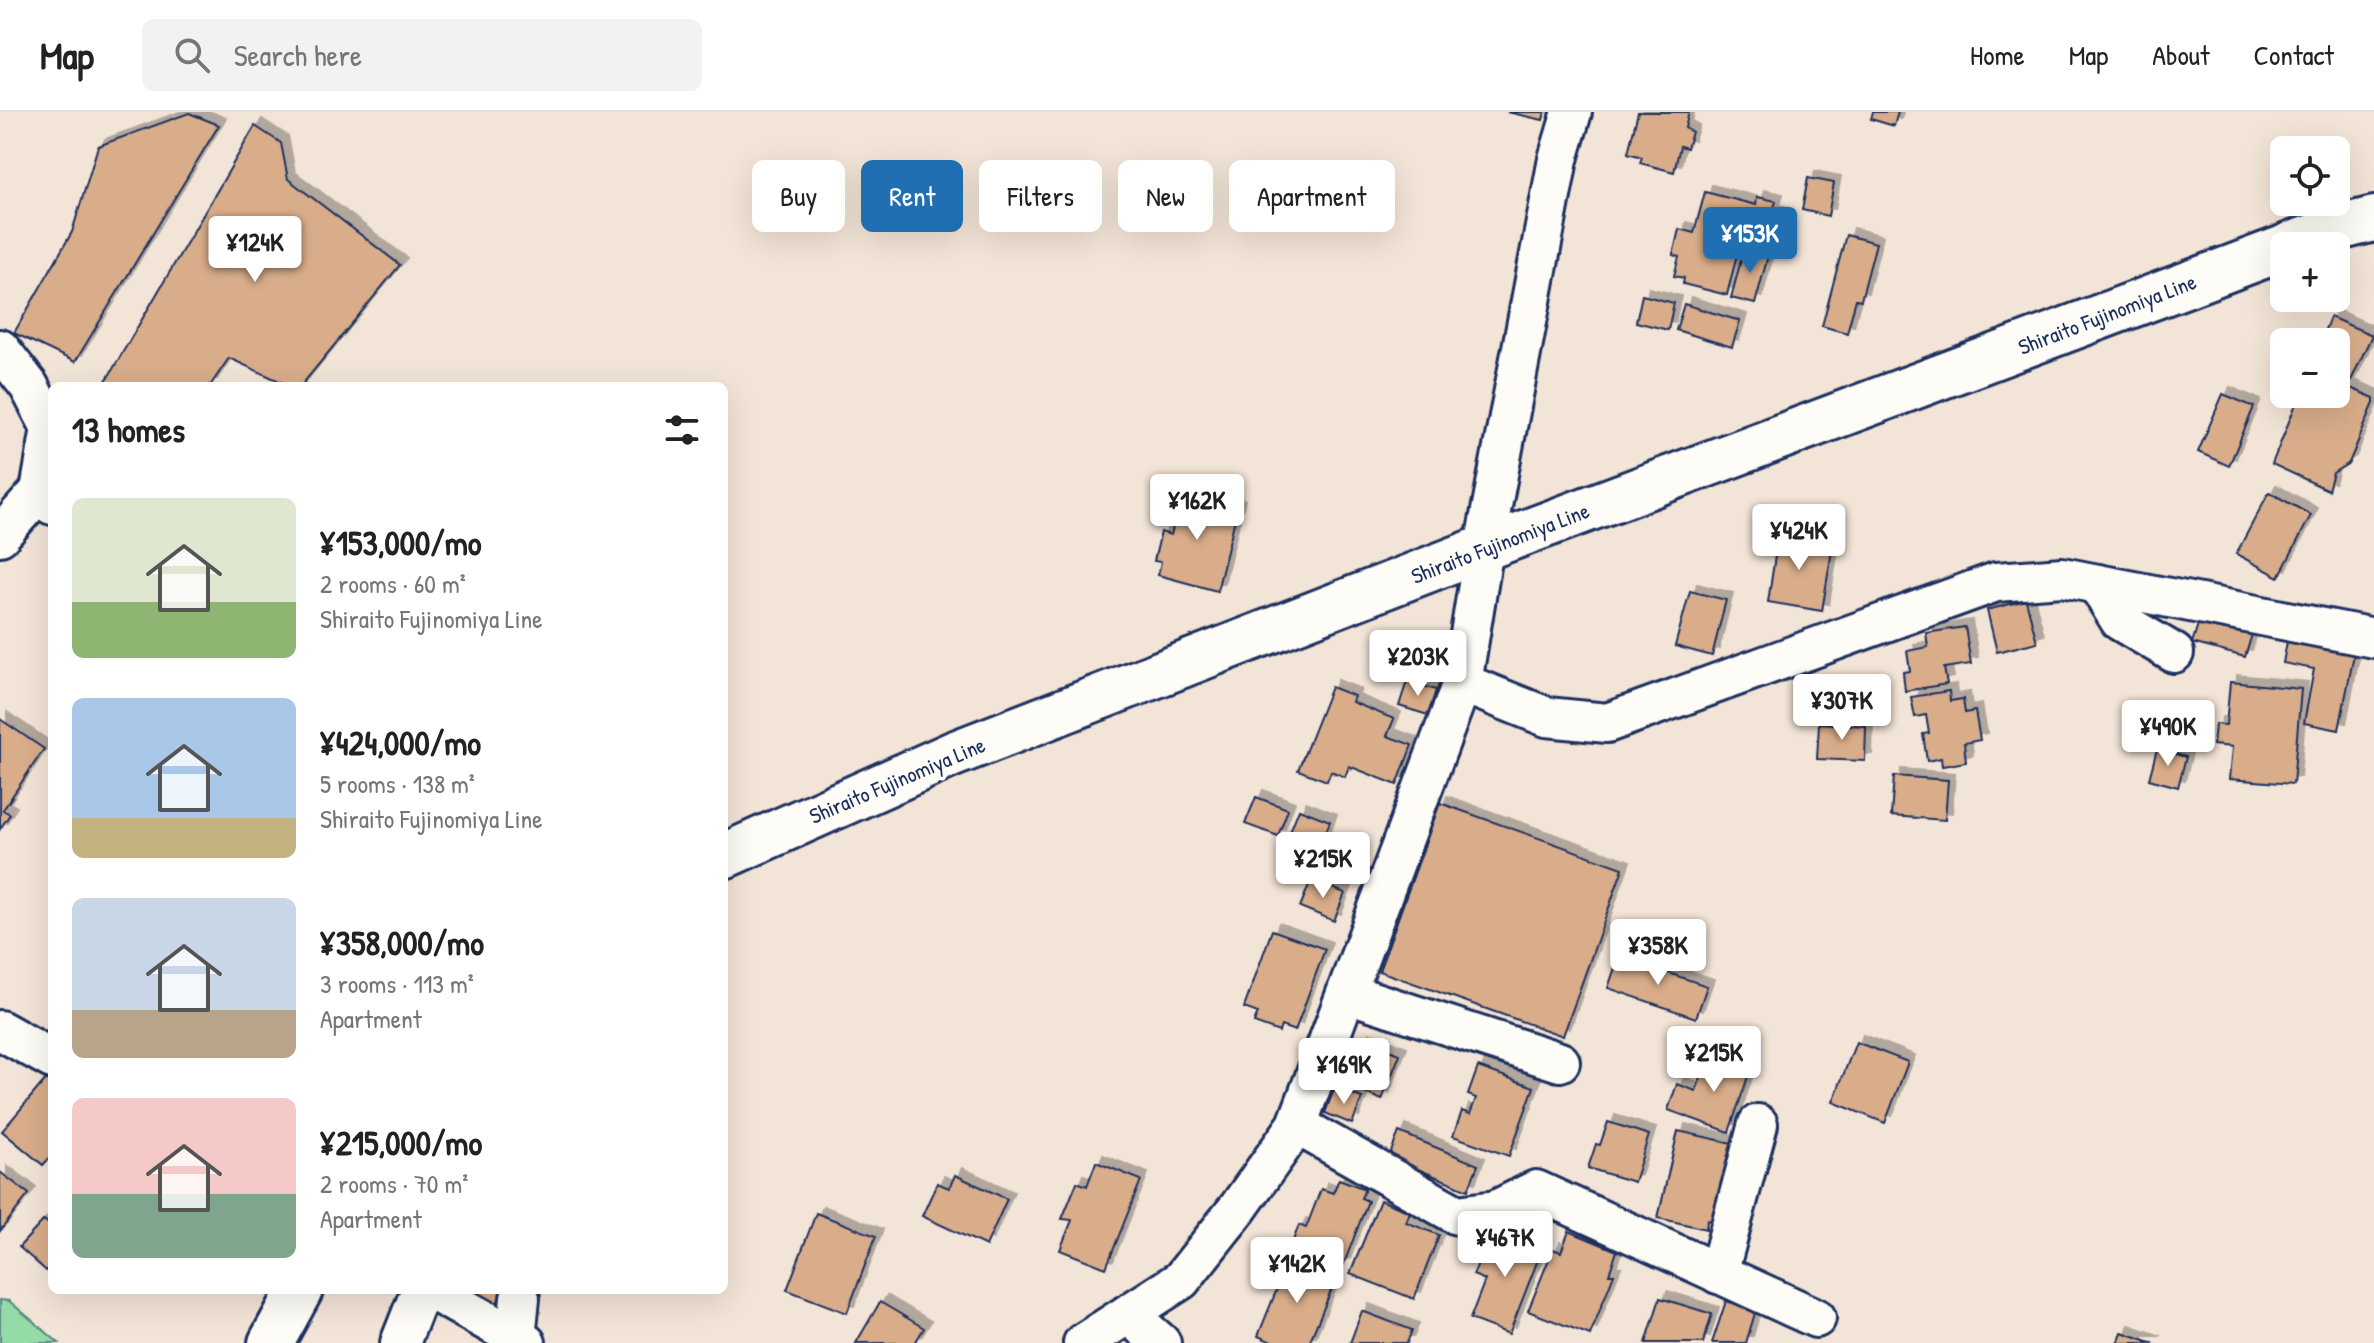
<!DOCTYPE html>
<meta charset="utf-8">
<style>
:root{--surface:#fff;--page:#f2f2f2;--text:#222;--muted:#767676;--line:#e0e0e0;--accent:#1f6fb2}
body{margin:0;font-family:"Patrick Hand",sans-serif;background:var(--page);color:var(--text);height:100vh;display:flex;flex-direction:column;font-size:30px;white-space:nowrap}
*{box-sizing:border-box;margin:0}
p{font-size:26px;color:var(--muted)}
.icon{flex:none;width:44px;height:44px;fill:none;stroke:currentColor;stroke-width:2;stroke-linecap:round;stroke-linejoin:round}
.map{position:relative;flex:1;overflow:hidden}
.details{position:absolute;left:48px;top:270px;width:680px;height:912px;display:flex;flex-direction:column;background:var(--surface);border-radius:12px;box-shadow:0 8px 32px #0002}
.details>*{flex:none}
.guide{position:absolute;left:752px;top:48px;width:760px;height:72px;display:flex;gap:16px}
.controls{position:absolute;left:2270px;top:24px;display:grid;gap:16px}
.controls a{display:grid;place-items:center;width:80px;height:80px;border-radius:12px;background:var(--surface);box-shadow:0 8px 32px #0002;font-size:40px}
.price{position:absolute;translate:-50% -68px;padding:0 18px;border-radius:8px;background:#fff;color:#222;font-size:26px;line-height:52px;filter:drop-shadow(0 2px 4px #0008)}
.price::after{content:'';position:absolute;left:50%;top:48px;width:24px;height:18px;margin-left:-12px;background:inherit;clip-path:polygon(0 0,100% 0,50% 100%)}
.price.on{background:var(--accent);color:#fff}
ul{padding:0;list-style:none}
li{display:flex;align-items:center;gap:24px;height:200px;padding:0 24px}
li span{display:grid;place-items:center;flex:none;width:224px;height:160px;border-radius:12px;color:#555}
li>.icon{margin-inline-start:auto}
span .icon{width:96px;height:96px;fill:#fffc;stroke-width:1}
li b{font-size:34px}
h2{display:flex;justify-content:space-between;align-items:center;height:96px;padding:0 24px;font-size:34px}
.pill{padding:0 28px;border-radius:12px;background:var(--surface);box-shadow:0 8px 32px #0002;font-size:28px;line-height:72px}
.pill.on{background:var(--accent);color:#fff}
header{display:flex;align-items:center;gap:48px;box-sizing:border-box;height:112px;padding:0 40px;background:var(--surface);border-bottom:2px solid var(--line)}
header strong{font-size:38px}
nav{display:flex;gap:44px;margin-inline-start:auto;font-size:28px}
.search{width:560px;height:72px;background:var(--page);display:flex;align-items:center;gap:20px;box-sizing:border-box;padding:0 28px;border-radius:12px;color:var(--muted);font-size:30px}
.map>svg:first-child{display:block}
</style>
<header>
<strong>Map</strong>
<div class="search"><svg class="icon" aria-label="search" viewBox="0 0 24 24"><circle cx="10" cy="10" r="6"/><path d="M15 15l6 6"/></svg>Search here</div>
<nav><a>Home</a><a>Map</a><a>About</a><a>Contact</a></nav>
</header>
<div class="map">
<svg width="2374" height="1231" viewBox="0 0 2374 1231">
<defs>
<filter id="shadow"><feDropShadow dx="7" dy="-7" stdDeviation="0" flood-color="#0004"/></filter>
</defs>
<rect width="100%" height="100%" fill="#f2e4d6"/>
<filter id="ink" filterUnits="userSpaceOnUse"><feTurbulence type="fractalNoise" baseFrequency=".0125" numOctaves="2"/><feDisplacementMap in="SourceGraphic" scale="16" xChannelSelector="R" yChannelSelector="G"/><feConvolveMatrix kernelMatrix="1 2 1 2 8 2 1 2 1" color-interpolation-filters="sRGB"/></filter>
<g filter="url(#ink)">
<path fill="#95dba8" stroke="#588583" stroke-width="2" d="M0 1188 9 1189 59 1231H0Z"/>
<g fill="#d9ad8a" stroke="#1b2f5e" stroke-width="2" filter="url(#shadow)">
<path d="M1507 0H1545L1543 8Z"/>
<path d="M1638 0H1689L1685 16 1692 20 1687 36 1680 34 1674 60 1640 51 1642 45 1628 41Z"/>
<path d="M1873 0H1898L1894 14 1871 7Z"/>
<path d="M189 1 219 13 75 250 14 221 72 120 98 34Z"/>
<path d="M255 14 281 31 288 67 400 153 301 274H290L229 246 210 274H103Z"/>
<path d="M1808 66 1834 71 1828 104 1802 98Z"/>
<path d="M1705 80 1756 93 1757 85 1776 89 1773 100 1781 102 1772 134 1741 126 1727 183 1683 172 1684 166 1674 164 1679 145 1673 143 1679 117 1694 121Z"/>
<path d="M1846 123 1876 131 1861 188 1856 187 1847 221 1822 214Z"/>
<path d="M1745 133 1769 140 1755 192 1731 186Z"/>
<path d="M1642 183 1674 191 1668 218 1636 210Z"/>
<path d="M1684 192 1740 209 1732 235 1676 218Z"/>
<path d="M2330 205 2372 223 2348 275 2374 286V291L2349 351 2333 361 2328 378 2272 352 2300 282H2336V230H2320Z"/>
<path d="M2223 282 2254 295 2229 354 2198 340Z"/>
<path d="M2269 380 2311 403 2279 465 2236 442Z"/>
<path d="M1182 381 1238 395 1217 479 1158 463 1161 450 1154 449 1161 420 1171 423Z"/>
<path d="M1777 423 1833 432 1822 499 1768 490 1775 444 1766 442 1768 431 1775 433Z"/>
<path d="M1690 479 1726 488 1712 544 1675 534Z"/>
<path d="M2026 488 2037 530 1997 540 1987 498Z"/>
<path d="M2201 503 2253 519 2245 545 2192 531Z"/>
<path d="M1965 515 1971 552 1944 556 1947 572 1905 579 1903 560 1910 559 1907 539 1928 535 1926 521Z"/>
<path d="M2288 524 2355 537 2339 618 2304 611 2314 557 2283 551Z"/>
<path d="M1407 569 1436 578 1428 603 1399 594Z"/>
<path d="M2230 570 2301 577 2293 672 2229 667 2232 635 2213 633 2215 612 2226 613Z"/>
<path d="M1331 575 1354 584 1352 590 1394 607 1387 624 1412 633 1397 673 1349 654 1345 665 1331 659 1327 669 1298 658Z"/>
<path d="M1949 579 1950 589 1963 587 1965 601 1975 599 1980 628 1964 631 1966 650 1942 654 1941 646 1927 649 1923 622 1929 621 1926 603 1915 605 1911 585Z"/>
<path d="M0 607 44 637 3 698 10 702 0 717Z"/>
<path d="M1819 611 1866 614 1865 649 1817 647Z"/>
<path d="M2157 637 2186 645 2178 675 2149 667Z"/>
<path d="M1894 664 1948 668 1945 708 1891 704Z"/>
<path d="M1256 685 1288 697 1278 724 1245 712Z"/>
<path d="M1440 691 1623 756 1563 924 1379 859Z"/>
<path d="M1299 697 1330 709 1319 739 1287 727Z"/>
<path d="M1311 768 1345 781 1334 809 1300 795Z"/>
<path d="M1272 818 1325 837 1295 919 1281 914 1279 920 1254 911 1258 901 1244 896Z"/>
<path d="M1619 844 1707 874 1696 906 1608 876Z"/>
<path d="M1363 928 1400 942 1382 988 1345 973Z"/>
<path d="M1856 930 1908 950 1885 1011 1833 990Z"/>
<path d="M1735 944 1753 950 1729 1020 1668 998 1677 972 1696 979 1703 960Z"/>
<path d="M1478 955 1534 975 1509 1044 1453 1024 1462 999 1470 1002 1476 986 1468 983Z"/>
<path d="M46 967 52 973V1043L43 1053 2 1019Z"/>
<path d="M1335 975 1362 986 1352 1012 1325 1001Z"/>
<path d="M1608 1010 1649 1023 1634 1070 1588 1056 1596 1032 1600 1033Z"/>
<path d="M1678 1019 1732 1031 1714 1110 1707 1108 1706 1117 1658 1106Z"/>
<path d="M1399 1020 1478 1053 1468 1078 1389 1045Z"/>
<path d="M1096 1050 1141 1068 1106 1156 1060 1138 1072 1108 1062 1107 1077 1070 1087 1074Z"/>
<path d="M0 1060 29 1082 0 1119Z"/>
<path d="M955 1063 1007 1087 986 1134 922 1104 937 1071 949 1076Z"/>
<path d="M1339 1067 1365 1077 1361 1086 1368 1089 1343 1154 1291 1134 1299 1113 1306 1116 1321 1077 1333 1081Z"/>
<path d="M1380 1088 1410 1100 1406 1110 1439 1123 1414 1187 1350 1162Z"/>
<path d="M816 1101 876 1124 847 1201 787 1178Z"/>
<path d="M44 1108 52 1115V1164L19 1135Z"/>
<path d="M1501 1115 1544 1132 1509 1222 1470 1207 1485 1168 1473 1163 1483 1140 1490 1143Z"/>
<path d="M1569 1119 1617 1139 1609 1162H1614L1590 1223 1528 1199 1553 1137 1561 1140Z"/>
<path d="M1289 1147 1336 1167 1309 1231H1274L1258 1224Z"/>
<path d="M474 1178H505L496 1192Z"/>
<path d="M1660 1186 1712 1202 1703 1231H1646Z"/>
<path d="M1726 1189 1756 1198 1746 1231H1712Z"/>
<path d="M880 1190 924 1216 915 1231H856Z"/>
<path d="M1362 1199 1412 1218 1407 1231H1350Z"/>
<path d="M2122 1220 2154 1231H2118Z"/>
</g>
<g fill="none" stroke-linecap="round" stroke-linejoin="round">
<defs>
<g id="minor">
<path d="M0 237 29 274 51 316 40 379 52 393"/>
<path d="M0 424 40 379"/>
<path d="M2097 472 2120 509 2174 541"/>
<path d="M1462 571 1547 605 1607 611 1996 470 2062 465 2374 526"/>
<path d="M1347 881 1560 950"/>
<path d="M0 918 52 947"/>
<path d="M1297 1013 1457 1103 1496 1098 1536 1078 1816 1206"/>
<path d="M1718 1162 1758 1012"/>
<path d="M431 1178 526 1231"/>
<path d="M1128 1202 1161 1231"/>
<path d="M516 1226 520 1186"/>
<path d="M400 1231 421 1178"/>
<path d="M1083 1231 1181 1168 1238 1096 1297 1013 1462 571 1484 436 1558 47 1572 0"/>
</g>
<g id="secondary">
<path d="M2288 134 2334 117 2374 107"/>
<path d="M724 744 953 642 1484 436 2284 136"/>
<path d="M271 1231 300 1178"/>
</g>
</defs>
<use href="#minor" stroke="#1b2f5e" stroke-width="44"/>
<use href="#secondary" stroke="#1b2f5e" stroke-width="50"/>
<use href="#minor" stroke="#fdfcf7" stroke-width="38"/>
<use href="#secondary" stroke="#fdfcf7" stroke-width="44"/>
</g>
</g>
<g text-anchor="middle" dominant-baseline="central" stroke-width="7" stroke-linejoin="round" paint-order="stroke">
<g font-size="22" fill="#1b2f5e" stroke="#fdfcf7">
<text transform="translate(2107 202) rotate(-21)">Shiraito Fujinomiya Line</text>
<text transform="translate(1500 431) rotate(-21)">Shiraito Fujinomiya Line</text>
<text transform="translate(897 668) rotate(-23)">Shiraito Fujinomiya Line</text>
</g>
</g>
</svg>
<div class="controls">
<a><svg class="icon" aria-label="locate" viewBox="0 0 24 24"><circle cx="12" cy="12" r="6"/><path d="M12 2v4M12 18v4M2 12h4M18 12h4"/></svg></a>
<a>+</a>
<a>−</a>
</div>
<b class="price on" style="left:1750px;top:163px">¥153K</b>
<b class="price" style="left:255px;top:172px">¥124K</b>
<b class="price" style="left:1197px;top:430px">¥162K</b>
<b class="price" style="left:1799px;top:460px">¥424K</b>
<b class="price" style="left:1418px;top:586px">¥203K</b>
<b class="price" style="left:1842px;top:630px">¥307K</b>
<b class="price" style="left:2168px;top:656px">¥490K</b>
<b class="price" style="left:1323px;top:788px">¥215K</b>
<b class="price" style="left:1658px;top:875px">¥358K</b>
<b class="price" style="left:1714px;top:982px">¥215K</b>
<b class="price" style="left:1344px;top:994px">¥169K</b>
<b class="price" style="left:1505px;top:1167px">¥467K</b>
<b class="price" style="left:1297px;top:1193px">¥142K</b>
<div class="guide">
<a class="pill">Buy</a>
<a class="pill on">Rent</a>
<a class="pill">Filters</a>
<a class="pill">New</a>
<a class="pill">Apartment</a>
</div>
<section class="details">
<h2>13 homes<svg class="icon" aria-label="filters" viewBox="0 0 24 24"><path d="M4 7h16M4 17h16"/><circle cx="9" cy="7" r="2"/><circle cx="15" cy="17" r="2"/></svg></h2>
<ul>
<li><span style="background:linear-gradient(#dfe7d0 65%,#8fb573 0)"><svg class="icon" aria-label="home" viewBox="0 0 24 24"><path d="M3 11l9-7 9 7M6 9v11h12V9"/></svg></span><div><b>¥153,000/mo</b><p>2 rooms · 60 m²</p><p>Shiraito Fujinomiya Line</p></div></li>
<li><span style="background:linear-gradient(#a9c7e8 75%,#c2b280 0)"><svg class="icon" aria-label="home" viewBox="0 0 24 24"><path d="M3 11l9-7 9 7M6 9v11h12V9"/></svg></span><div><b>¥424,000/mo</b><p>5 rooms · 138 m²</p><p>Shiraito Fujinomiya Line</p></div></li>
<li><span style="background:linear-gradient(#c9d6e8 70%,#b9a48a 0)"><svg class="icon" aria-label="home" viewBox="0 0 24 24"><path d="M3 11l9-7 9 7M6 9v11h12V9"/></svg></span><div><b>¥358,000/mo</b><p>3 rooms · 113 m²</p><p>Apartment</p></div></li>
<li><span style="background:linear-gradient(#f6c9c9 60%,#7fa58c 0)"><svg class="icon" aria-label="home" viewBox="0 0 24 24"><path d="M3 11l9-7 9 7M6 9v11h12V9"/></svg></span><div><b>¥215,000/mo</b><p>2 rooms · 70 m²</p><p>Apartment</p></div></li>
</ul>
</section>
</div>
